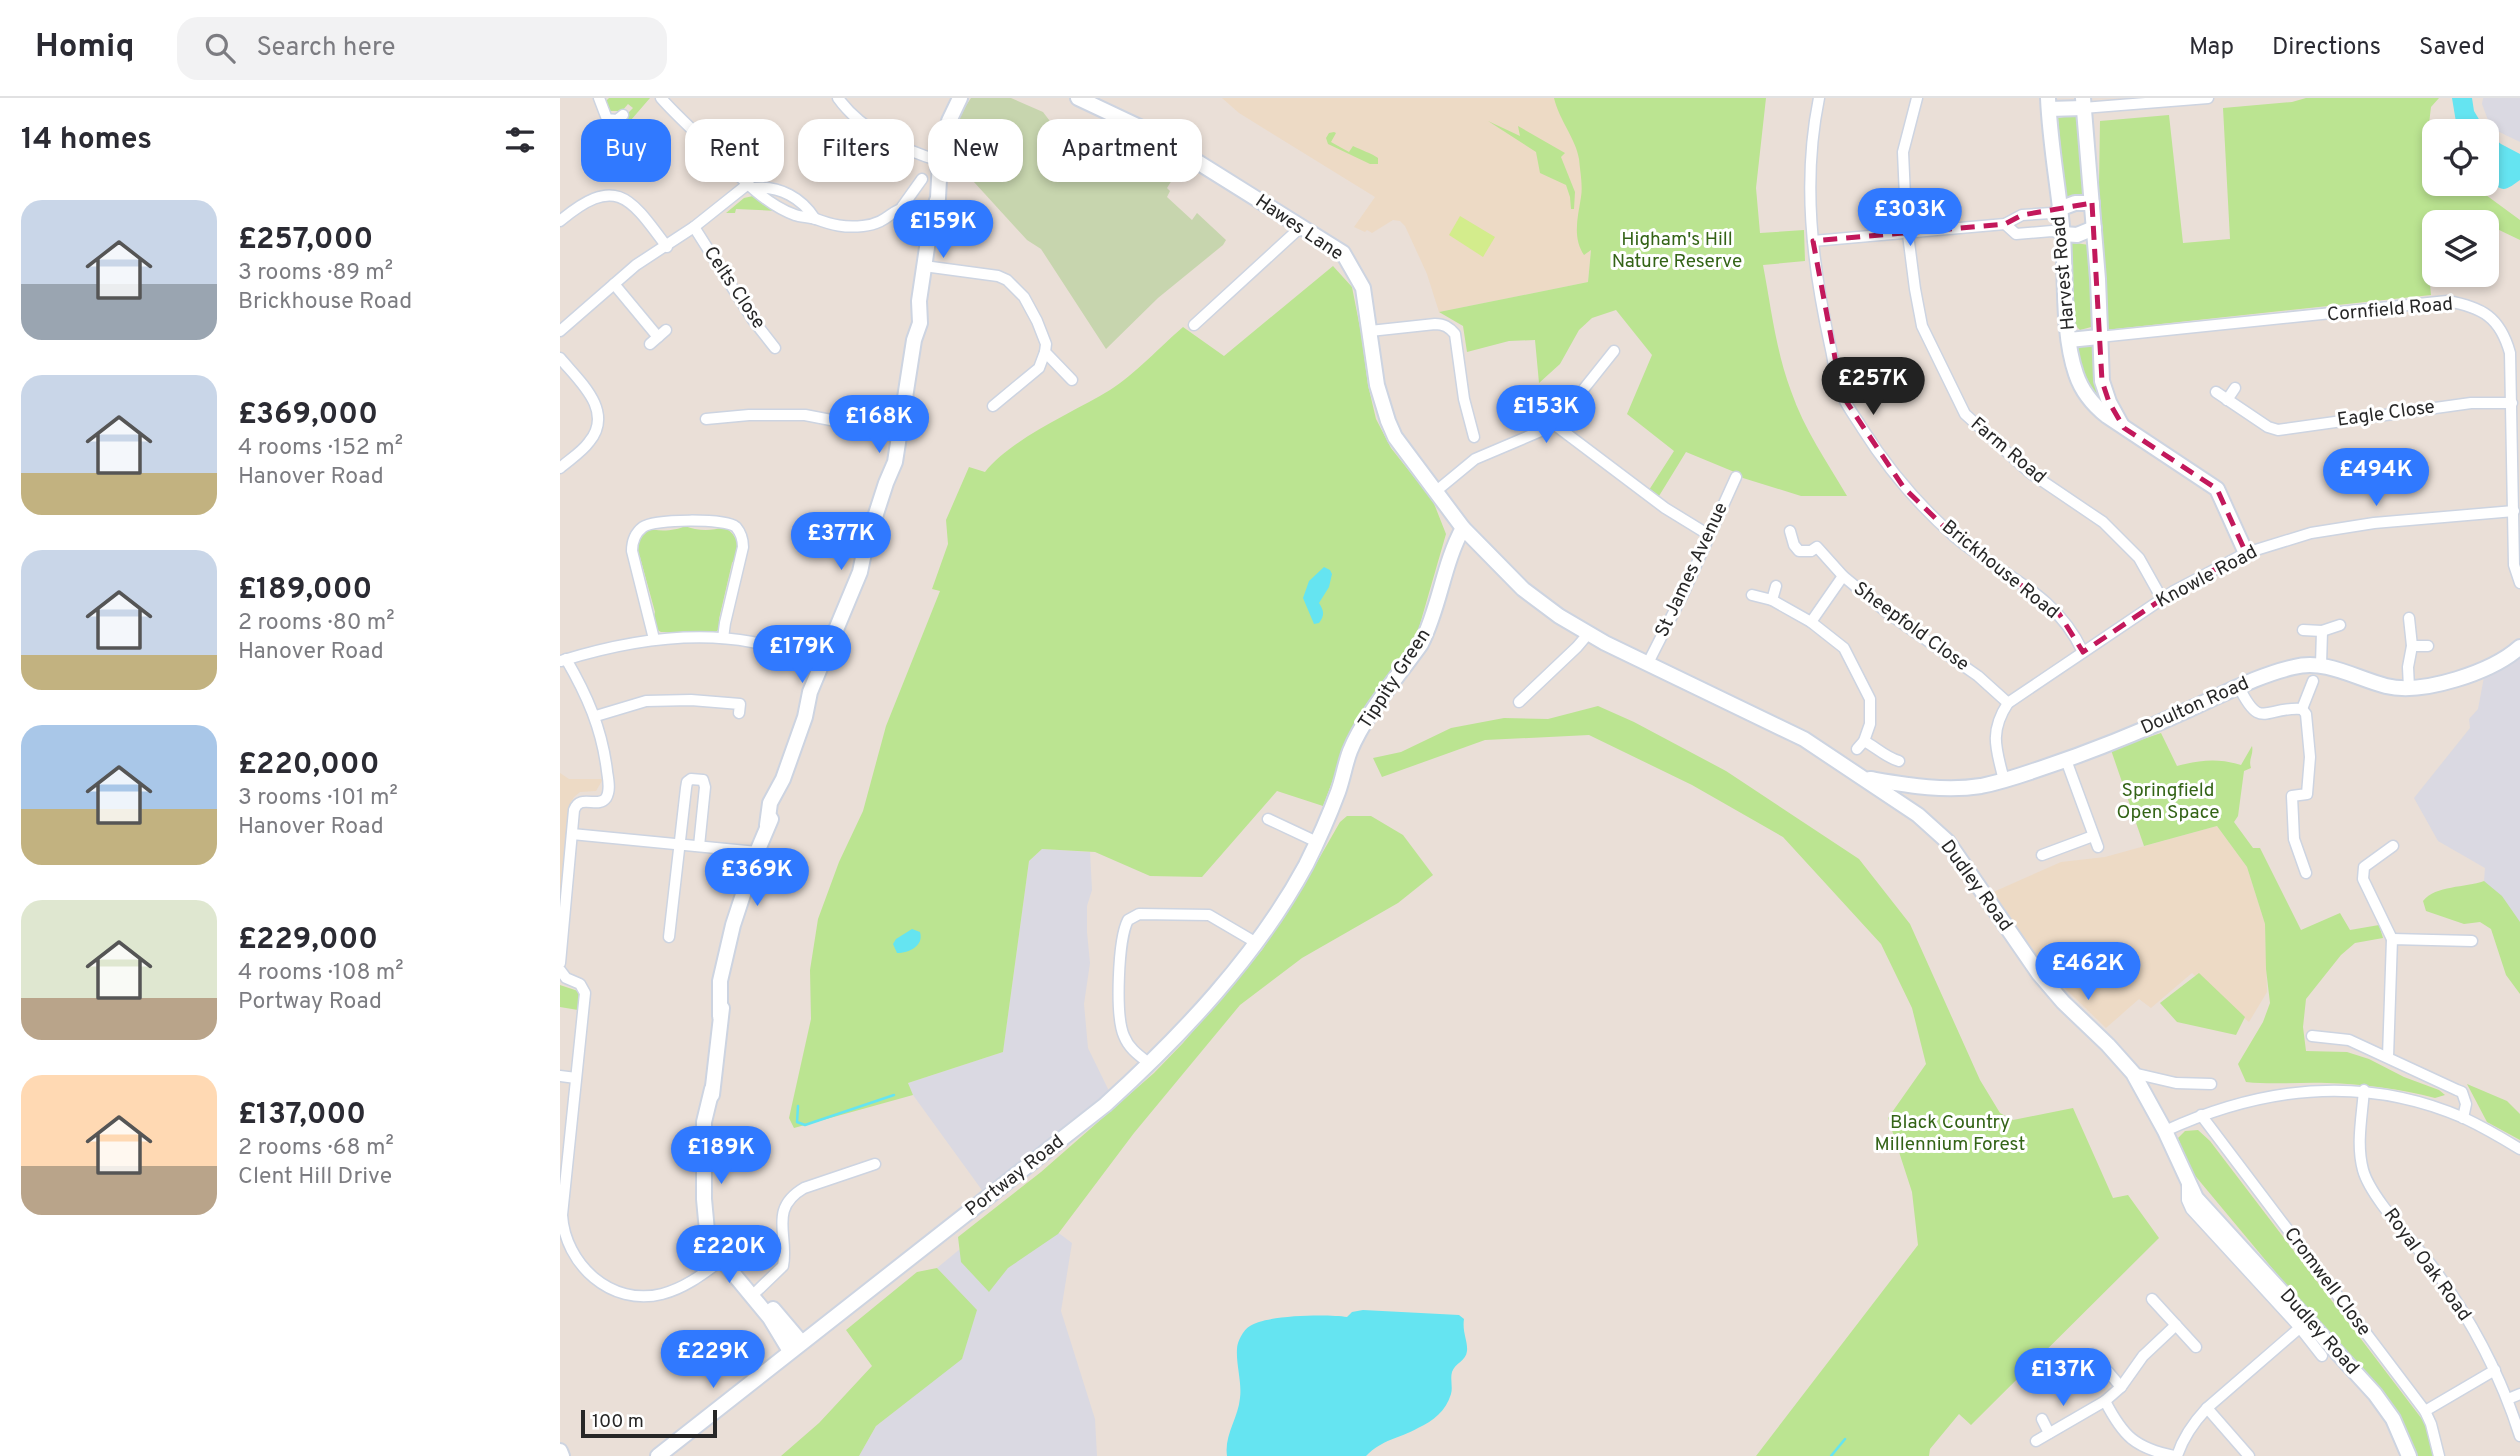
<!DOCTYPE html>
<meta charset="utf-8">
<style>
:root{--surface:#fff;--page:#f2f2f3;--text:#2b2b33;--muted:#7c7c81;--line:#e1e1e2;--accent:#3079ff}
body{margin:0;font-family:Overpass,sans-serif;background:var(--page);color:var(--text);height:100vh;display:flex;flex-direction:column;font-size:26px;white-space:nowrap}
*{box-sizing:border-box;margin:0}
p{font-size:23px;color:var(--muted)}
.icon{flex:none;width:38px;height:38px;fill:none;stroke:currentColor;stroke-width:2;stroke-linecap:round;stroke-linejoin:round}
.map{position:relative;flex:1;overflow:hidden}
.details{display:flex;flex-direction:column;background:var(--surface);width:560px}
.details>*{flex:none}
.banner{position:absolute;left:21px;top:21px;width:665px;height:63px;display:flex;gap:14px}
.tools{position:absolute;left:1862px;top:21px;display:grid;gap:14px}
.tools a{display:grid;place-items:center;width:77px;height:77px;border-radius:14px;background:var(--surface);box-shadow:0 4px 10px #0003;font-size:35px}
.scale{position:absolute;left:21px;bottom:18px;width:136px;box-sizing:border-box;padding-left:7px;border:4px solid #272727;border-top:0;font-size:19px;line-height:24px;white-space:nowrap;color:#272727;-webkit-text-stroke:5px #fff;paint-order:stroke}
.price{position:absolute;translate:-50% -60px;padding:0 16px;border-radius:24px;background:var(--accent);color:#fff;font-size:23px;line-height:46px;filter:drop-shadow(0 2px 4px #0008)}
.price::after{content:'';position:absolute;left:50%;top:42px;width:21px;height:16px;margin-left:-10px;background:inherit;clip-path:polygon(0 0,100% 0,50% 100%)}
.price.current{background:#222;color:#fff}
ul{padding:0;list-style:none}
li{display:flex;align-items:center;gap:21px;height:175px;padding:0 21px}
li span{display:grid;place-items:center;flex:none;width:196px;height:140px;border-radius:21px;color:#555}
li>.icon{margin-inline-start:auto}
span .icon{width:84px;height:84px;fill:#fffc;stroke-width:1}
li b{font-size:30px}
h2{display:flex;justify-content:space-between;align-items:center;height:84px;padding:0 21px;font-size:30px}
.chip{padding:0 24px;border-radius:21px;background:var(--surface);box-shadow:0 4px 10px #0003;font-size:24px;line-height:63px}
.chip.current{background:var(--accent);color:#fff}
header{display:flex;align-items:center;gap:42px;box-sizing:border-box;height:98px;padding:0 35px;background:var(--surface);border-bottom:2px solid var(--line)}
header strong{font-size:33px}
nav{display:flex;gap:38px;margin-inline-start:auto;font-size:24px}
.search{width:490px;height:63px;background:var(--page);display:flex;align-items:center;gap:18px;box-sizing:border-box;padding:0 24px;border-radius:21px;color:var(--muted);font-size:26px}
main{display:flex;flex:1;min-height:0}
.map>svg:first-child{display:block}
</style>
<header>
<strong>Homiq</strong>
<div class="search"><svg class="icon" aria-label="search" viewBox="0 0 24 24"><circle cx="10" cy="10" r="6"/><path d="M15 15l6 6"/></svg>Search here</div>
<nav><a>Map</a><a>Directions</a><a>Saved</a></nav>
</header>
<main>
<section class="details">
<h2>14 homes<svg class="icon" aria-label="filters" viewBox="0 0 24 24"><path d="M4 7h16M4 17h16"/><circle cx="9" cy="7" r="2"/><circle cx="15" cy="17" r="2"/></svg></h2>
<ul>
<li><span style="background:linear-gradient(#c9d6e8 60%,#9aa5b1 0)"><svg class="icon" aria-label="home" viewBox="0 0 24 24"><path d="M3 11l9-7 9 7M6 9v11h12V9"/></svg></span><div><b>£257,000</b><p>3 rooms · 89 m²</p><p>Brickhouse Road</p></div></li>
<li><span style="background:linear-gradient(#c9d6e8 70%,#c2b280 0)"><svg class="icon" aria-label="home" viewBox="0 0 24 24"><path d="M3 11l9-7 9 7M6 9v11h12V9"/></svg></span><div><b>£369,000</b><p>4 rooms · 152 m²</p><p>Hanover Road</p></div></li>
<li><span style="background:linear-gradient(#c9d6e8 75%,#c2b280 0)"><svg class="icon" aria-label="home" viewBox="0 0 24 24"><path d="M3 11l9-7 9 7M6 9v11h12V9"/></svg></span><div><b>£189,000</b><p>2 rooms · 80 m²</p><p>Hanover Road</p></div></li>
<li><span style="background:linear-gradient(#a9c7e8 60%,#c2b280 0)"><svg class="icon" aria-label="home" viewBox="0 0 24 24"><path d="M3 11l9-7 9 7M6 9v11h12V9"/></svg></span><div><b>£220,000</b><p>3 rooms · 101 m²</p><p>Hanover Road</p></div></li>
<li><span style="background:linear-gradient(#dfe7d0 70%,#b9a48a 0)"><svg class="icon" aria-label="home" viewBox="0 0 24 24"><path d="M3 11l9-7 9 7M6 9v11h12V9"/></svg></span><div><b>£229,000</b><p>4 rooms · 108 m²</p><p>Portway Road</p></div></li>
<li><span style="background:linear-gradient(#ffd9b3 65%,#b9a48a 0)"><svg class="icon" aria-label="home" viewBox="0 0 24 24"><path d="M3 11l9-7 9 7M6 9v11h12V9"/></svg></span><div><b>£137,000</b><p>2 rooms · 68 m²</p><p>Clent Hill Drive</p></div></li>
</ul>
</section>
<div class="map">
<svg width="1960" height="1358" viewBox="0 0 1960 1358">
<rect width="100%" height="100%" fill="#eadfd7"/>
<g fill="#dad9e2">
<path d="M1923 0H1960V44L1931 30 1922 6Z"/>
<path d="M1960 555V851L1924 783 1925 770 1878 743 1854 700 1910 630 1909 621 1918 611 1924 579Z"/>
<path d="M482 751 530 754 532 792 527 808V834L530 865 524 906 528 950 550 995 424 1095 353 997 348 985 443 954 469 763Z"/>
<path d="M457 1104 512 1145 501 1213 535 1321 537 1358H299L316 1328 402 1260 416 1212 377 1170Z"/>
</g>
<g fill="#eddac5">
<path d="M662 0H1034L1040 52 1028 184 879 214 867 176 845 128 840 123 833 122 812 135 807 132 805 134 794 129 815 99 679 15Z"/>
<path d="M0 675 9 681H43L36 693 20 694 14 699 10 706 0 799Z"/>
<path d="M1657 728 1687 769 1705 826 1707 894 1689 924 1654 896 1632 875 1591 910 1579 901 1546 930 1484 870 1431 795 1501 764 1545 759Z"/>
</g>
<g fill="#bbe491">
<path d="M49 0H90L58 37 54 35 68 20 66 17 73 10 68 6 62 13H47L45 4Z"/>
<path d="M994 0H1206L1196 90 1200 135 1244 132 1245 163 1203 167C1211 209 1216 253 1231 293 1244 331 1267 364 1287 398H1241L1183 380 1172 373 1126 354 1099 398 1089 392 1114 353 1067 316 1092 257 1056 212 1032 220 1019 232 1000 266 979 285 975 242 949 243 907 254 903 228 879 214 1028 184 1031 152 1024 157C1012 139 1018 119 1021 99 1023 88 1020 72 1019 61 1016 41 999 22 994 0Z"/>
<path d="M1746 0H1879L1871 9 1868 34 1874 50V86H1911L1960 122V142L1937 131 1927 133V124H1874V143L1866 145 1871 197 1545 232 1538 152 1540 23 1609 17 1623 145 1670 141 1663 10 1732 4Z"/>
<path d="M1517 17 1526 98 1506 104 1498 20Z"/>
<path d="M928 23 960 38 958 28 1005 55 1001 59 1015 94 1014 111H1011L1010 99 1006 87 980 75 976 54Z"/>
<path d="M774 34 776 35 771 44 789 54 793 48C801 52 811 55 818 60V66H810L768 46 766 40 769 35Z"/>
<path d="M193 98 218 113 176 111 175 115H166L184 100Z"/>
<path d="M1509 144 1529 147 1535 228 1520 232 1514 226Z"/>
<path d="M773 168 792 189 801 235 808 287 816 321 831 350 873 403 886 436 856 540 796 621 763 708 717 693 642 779 590 778 535 754 482 751 469 763 443 954 348 985 353 997 234 1030 229 1020 251 921 250 872 258 821 279 764 303 713 326 628 380 493 372 491 388 446 386 422 409 369 425 374C452 340 512 315 550 292 574 277 601 248 623 229L664 258Z"/>
<path d="M1537 243 1553 319 1526 293 1513 245Z"/>
<path d="M125 428C137 433 152 433 164 429 179 438 182 452 172 465L159 521 160 531 155 534C146 534 106 535 101 534 93 531 93 521 95 514L80 459 75 452 79 439 87 430C97 434 116 433 125 428Z"/>
<path d="M1038 608 1074 624 1166 673 1299 761 1350 826 1420 982 1440 1015 1453 1022 1513 1010 1553 1100 1568 1097 1599 1140 1411 1327 1399 1316 1370 1351 1369 1358H1196L1358 1147 1352 1094 1328 1020 1366 966 1352 910 1321 846 1223 739 1132 687 1029 637 925 642 822 679 813 660 841 654 891 630 944 620 988 621Z"/>
<path d="M1601 635 1617 668C1640 662 1658 660 1681 667L1692 648C1694 656 1688 661 1691 670L1684 673 1678 718 1674 724 1693 750H1700L1741 832 1780 815 1790 832 1819 827 1823 840 1795 845 1781 857 1746 901 1743 929 1746 953 1787 954 1809 961 1844 979 1879 992 1885 997 1875 1000C1841 991 1803 986 1767 985 1740 984 1713 987 1686 984L1678 966 1703 924 1710 905 1706 871 1705 826 1687 769 1657 728 1584 748 1551 652Z"/>
<path d="M787 718H811L843 737 873 777 838 805 742 860 680 907 574 1035 498 1136 448 1170 429 1194 401 1164 398 1139 481 1074 594 975 623 945 702 852 741 792 780 724Z"/>
<path d="M1924 783 1942 798 1960 824V896L1946 877 1931 831 1920 824 1904 826 1866 813 1863 803C1876 787 1905 790 1924 783Z"/>
<path d="M1639 875 1685 919 1676 937 1617 924 1600 905Z"/>
<path d="M0 887 18 893 20 896 18 912 0 909Z"/>
<path d="M1907 986 1947 1003 1960 1016V1042L1927 1024Z"/>
<path d="M1638 1032 1650 1043 1865 1325 1871 1339 1874 1358H1856L1846 1331 1835 1312 1782 1247 1722 1182 1632 1074 1618 1040 1625 1033Z"/>
<path d="M377 1170 417 1212 402 1261 316 1328 299 1358H221L259 1325 312 1268 286 1232 357 1174Z"/>
</g>
<path fill="#c7d5ae" d="M411 0H451L483 14 502 39 534 67 560 39 612 82 607 90 610 93 607 99 632 122 637 115 666 142 663 147 598 200 546 251 481 151 467 142 403 72 385 84 395 24Z"/>
<path fill="#d3ec8c" d="M900 118 935 139 923 159 889 137Z"/>
<g fill="#65e4f1">
<path d="M1892 0H1912L1914 13 1926 33H1901L1896 24Z"/>
<path d="M1927 35 1941 46 1960 56V82C1951 88 1943 97 1934 85L1935 67 1927 61Z"/>
<path d="M764 469 770 472 772 476 769 489 759 505C764 513 765 517 759 525L754 526 743 500 749 483Z"/>
<path d="M352 831 360 834C364 848 349 855 337 855L333 846 336 841Z"/>
<path d="M803 1212 899 1217 904 1221C902 1234 908 1243 907 1253 906 1263 895 1265 892 1274 890 1281 893 1289 891 1296 886 1313 873 1323 858 1330 838 1341 823 1341 806 1358H667C664 1337 678 1321 680 1300 682 1284 676 1267 677 1251 677 1244 683 1232 690 1228 705 1217 767 1216 787 1219L792 1214Z"/>
</g>
<g fill="none" stroke-linecap="round" stroke-linejoin="round">
<g stroke="#65e4f1" stroke-width="2.5">
<path d="M238 1008 237 1024 245 1027 334 997"/>
<path d="M1271 1358 1285 1341"/>
</g>
<defs>
<g id="street">
<path d="M39 0 47 21 57 22 63 17"/>
<path d="M101 0C115 16 132 31 147 46 172 70 201 105 235 117 241 119 249 119 256 121 272 127 285 130 303 128 339 124 329 98 372 116"/>
<path d="M278 0C301 32 343 52 380 63"/>
<path d="M1259 0C1242 83 1252 165 1270 247 1274 263 1275 284 1283 299 1288 310 1296 320 1302 330 1328 371 1358 407 1395 439 1443 479 1494 493 1523 554"/>
<path d="M1357 0 1343 54 1346 121 1355 191 1362 228 1405 316 1469 374 1543 424 1579 460 1602 501"/>
<path d="M1523 10 1648 0"/>
<path d="M195 90C220 88 242 100 255 121"/>
<path d="M342 109 362 81"/>
<path d="M0 123C56 76 70 99 107 149"/>
<path d="M1445 126 1456 136 1492 133 1503 136"/>
<path d="M134 129 193 222 215 250"/>
<path d="M1253 143 1445 126 1462 117 1491 115 1499 111"/>
<path d="M364 168 438 178 447 182 464 199 477 223 486 246 485 254 512 282"/>
<path d="M54 186 98 239"/>
<path d="M634 227 741 129"/>
<path d="M0 233 76 167 134 129 188 86"/>
<path d="M810 233 875 226C884 226 889 229 895 236L904 301 914 339"/>
<path d="M1539 239 1887 203C1922 209 1940 219 1950 255L1954 467 1960 485"/>
<path d="M90 246 106 232"/>
<path d="M0 260C19 283 55 313 29 344 22 354 9 362 0 370"/>
<path d="M1656 294 1708 329 1718 332 1911 305H1952"/>
<path d="M1667 302 1675 290"/>
<path d="M433 308 479 270 485 254"/>
<path d="M146 321 189 317H245L338 335"/>
<path d="M995 327 1105 410 1149 437"/>
<path d="M875 394 915 361 995 327 1054 253"/>
<path d="M1230 433 1234 447 1239 453H1251L1257 449 1283 478 1329 516 1418 578 1448 605"/>
<path d="M1283 478 1251 524 1284 550 1310 601V626L1304 643 1297 651"/>
<path d="M1192 497 1212 502 1251 524"/>
<path d="M1212 502 1216 488"/>
<path d="M1743 532 1762 533 1780 527"/>
<path d="M94 541 72 453C72 444 75 435 83 429 94 421 165 420 176 429 181 435 183 442 183 449L165 525 163 540"/>
<path d="M1852 548H1868"/>
<path d="M1 563C62 544 128 532 192 544 216 549 241 557 265 564"/>
<path d="M1088 565 1123 496 1176 379"/>
<path d="M1761 567 1762 533"/>
<path d="M1679 589C1701 634 1705 608 1742 611L1746 616 1750 659 1747 696 1732 698 1734 741 1746 775"/>
<path d="M1849 590 1848 569 1852 548 1849 520"/>
<path d="M959 604 1017 549 1028 536"/>
<path d="M1742 611 1753 583"/>
<path d="M36 618 86 603 131 602 180 606 179 615"/>
<path d="M1304 643C1316 649 1325 659 1339 663"/>
<path d="M1506 662 1538 749"/>
<path d="M1444 682C1436 651 1429 634 1448 605L1614 493 1686 455 1751 435 1814 425 1954 413"/>
<path d="M708 721 757 744"/>
<path d="M12 736 197 754"/>
<path d="M1482 757 1533 738"/>
<path d="M109 839 126 690 127 684 131 681 143 682 145 689 139 748"/>
<path d="M1832 841 1803 781 1804 769 1833 748"/>
<path d="M0 865 14 712C20 695 38 711 46 700 51 692 48 681 47 673 42 631 27 597 6 561"/>
<path d="M0 872 6 880 20 886 25 895 2 1117C5 1166 51 1209 102 1196 125 1190 143 1176 162 1162"/>
<path d="M1752 938 1789 942 1897 992 1902 994 1906 1006 1903 1020"/>
<path d="M1828 959 1832 841 1912 843"/>
<path d="M590 966C580 958 569 951 564 938 555 918 558 841 568 822L579 816 649 817 695 844"/>
<path d="M1573 975 1616 985 1651 986"/>
<path d="M0 978 16 980"/>
<path d="M1804 992C1802 1019 1796 1046 1803 1072 1811 1101 1856 1146 1875 1172 1912 1223 1941 1278 1960 1338"/>
<path d="M1641 1017 1865 1313 1871 1326 1879 1358"/>
<path d="M1605 1033C1703 988 1803 976 1904 1020 1923 1029 1942 1040 1960 1051"/>
<path d="M1627 1086V1102L1631 1111 1740 1230 1762 1258"/>
<path d="M197 1193 223 1168C229 1137 208 1111 244 1090L315 1066"/>
<path d="M1592 1201 1636 1249"/>
<path d="M1533 1256 1561 1289"/>
<path d="M1948 1301 1960 1296"/>
<path d="M1647 1310 1689 1358"/>
<path d="M1865 1313 1935 1272"/>
<path d="M1482 1321 1489 1335"/>
<path d="M1476 1343 1545 1303"/>
<path d="M1614 1358C1575 1350 1563 1338 1545 1303L1561 1289 1583 1258 1616 1227"/>
<path d="M1617 1358C1623 1339 1634 1324 1647 1310L1743 1227"/>
</g>
<g id="secondary">
<path d="M518 0 588 33 783 155 803 190 817 287 828 323 835 339 903 430 963 491 999 518 1045 545 1244 641 1358 717 1388 744 1479 876 1503 904 1548 947 1573 975 1605 1033 1636 1100 1815 1296 1833 1321 1849 1358"/>
<path d="M1488 0C1490 47 1499 92 1503 138 1506 181 1502 235 1516 276 1522 294 1533 307 1547 318L1657 391 1686 455"/>
<path d="M1523 0 1538 181 1542 283 1549 304 1561 326"/>
<path d="M1489 11 1523 10"/>
<path d="M378 70 389 23 400 0"/>
<path d="M1499 111 1515 105H1532"/>
<path d="M1503 136 1517 137 1534 130"/>
<path d="M1509 242 1539 239"/>
<path d="M1310 681C1346 687 1384 694 1421 688 1441 684 1462 677 1482 670 1533 653 1582 633 1630 611 1664 596 1698 577 1734 569 1766 561 1795 580 1826 588 1863 597 1932 574 1960 549"/>
<path d="M207 727 210 705 223 681 245 619 250 594 300 474 305 450 326 385 335 364 354 242 360 225 359 203 372 116 378 100 380 63"/>
<path d="M160 918V883L173 827 197 754 211 721"/>
<path d="M152 991 144 1024V1101L147 1133 162 1162 210 1220 230 1253"/>
<path d="M152 997 162 910"/>
<path d="M213 1211 241 1244"/>
<path d="M0 1353 2 1358"/>
<path d="M98 1358 545 1007C621 938 697 858 746 767 758 743 769 718 778 694 783 680 785 666 790 653 804 618 839 577 861 546 880 509 883 466 903 430"/>
</g>
</defs>
<use href="#street" stroke="#cdd4e1" stroke-width="13"/>
<use href="#secondary" stroke="#cdd4e1" stroke-width="18"/>
<use href="#street" stroke="#fff" stroke-width="10"/>
<use href="#secondary" stroke="#fff" stroke-width="14"/>
</g>
<path fill="none" stroke="#c2185b" stroke-width="5" stroke-dasharray="14 9" stroke-linejoin="round" d="M1532 105 1542 283 1549 304 1564 330 1657 391 1686 455 1614 493 1523 554 1498 514 1396 440 1344 390 1282 297 1253 143 1445 126 1462 117Z"/>
<g text-anchor="middle" dominant-baseline="central" stroke-width="6" stroke-linejoin="round" paint-order="stroke">
<g font-size="19" fill="#272727" stroke="#fff">
<text transform="translate(739 130) rotate(34)">Hawes Lane</text>
<text transform="translate(1504 175) rotate(-95)">Harvest Road</text>
<text transform="translate(174 190) rotate(56)">Celts Close</text>
<text transform="translate(1830 212) rotate(-5)">Cornfield Road</text>
<text transform="translate(1826 316) rotate(-8)">Eagle Close</text>
<text transform="translate(1448 353) rotate(40)">Farm Road</text>
<text transform="translate(1132 472) rotate(-65)">St James Avenue</text>
<text transform="translate(1440 472) rotate(39)">Brickhouse Road</text>
<text transform="translate(1647 479) rotate(-28)">Knowle Road</text>
<text transform="translate(1351 529) rotate(36)">Sheepfold Close</text>
<text transform="translate(835 581) rotate(-57)">Tippity Green</text>
<text transform="translate(1635 608) rotate(-24)">Doulton Road</text>
<text transform="translate(1416 788) rotate(54)">Dudley Road</text>
<text transform="translate(455 1078) rotate(-38)">Portway Road</text>
<text transform="translate(1867 1167) rotate(54)">Royal Oak Road</text>
<text transform="translate(1767 1184) rotate(53)">Cromwell Close</text>
<text transform="translate(1759 1234) rotate(48)">Dudley Road</text>
</g>
<g font-size="19" fill="#346417" stroke="#fff">
<text x="1117" y="142">Higham's Hill<tspan x="1117" dy="22">Nature Reserve</tspan></text>
<text x="1608" y="693">Springfield<tspan x="1608" dy="22">Open Space</tspan></text>
<text x="1390" y="1025">Black Country<tspan x="1390" dy="22">Millennium Forest</tspan></text>
</g>
</g>
</svg>
<div class="tools">
<a><svg class="icon" aria-label="locate" viewBox="0 0 24 24"><circle cx="12" cy="12" r="6"/><path d="M12 2v4M12 18v4M2 12h4M18 12h4"/></svg></a>
<a><svg class="icon" aria-label="layers" viewBox="0 0 24 24"><path d="M12 4l9 5-9 5-9-5zM3 14l9 5 9-5"/></svg></a>
</div>
<div class="scale">100 m</div>
<b class="price" style="left:1350px;top:150px">£303K</b>
<b class="price" style="left:383px;top:162px">£159K</b>
<b class="price current" style="left:1313px;top:319px">£257K</b>
<b class="price" style="left:986px;top:347px">£153K</b>
<b class="price" style="left:319px;top:357px">£168K</b>
<b class="price" style="left:1816px;top:410px">£494K</b>
<b class="price" style="left:281px;top:474px">£377K</b>
<b class="price" style="left:242px;top:587px">£179K</b>
<b class="price" style="left:197px;top:810px">£369K</b>
<b class="price" style="left:1528px;top:904px">£462K</b>
<b class="price" style="left:161px;top:1088px">£189K</b>
<b class="price" style="left:169px;top:1187px">£220K</b>
<b class="price" style="left:153px;top:1292px">£229K</b>
<b class="price" style="left:1503px;top:1310px">£137K</b>
<div class="banner">
<a class="chip current">Buy</a>
<a class="chip">Rent</a>
<a class="chip">Filters</a>
<a class="chip">New</a>
<a class="chip">Apartment</a>
</div>
</div>
</main>
